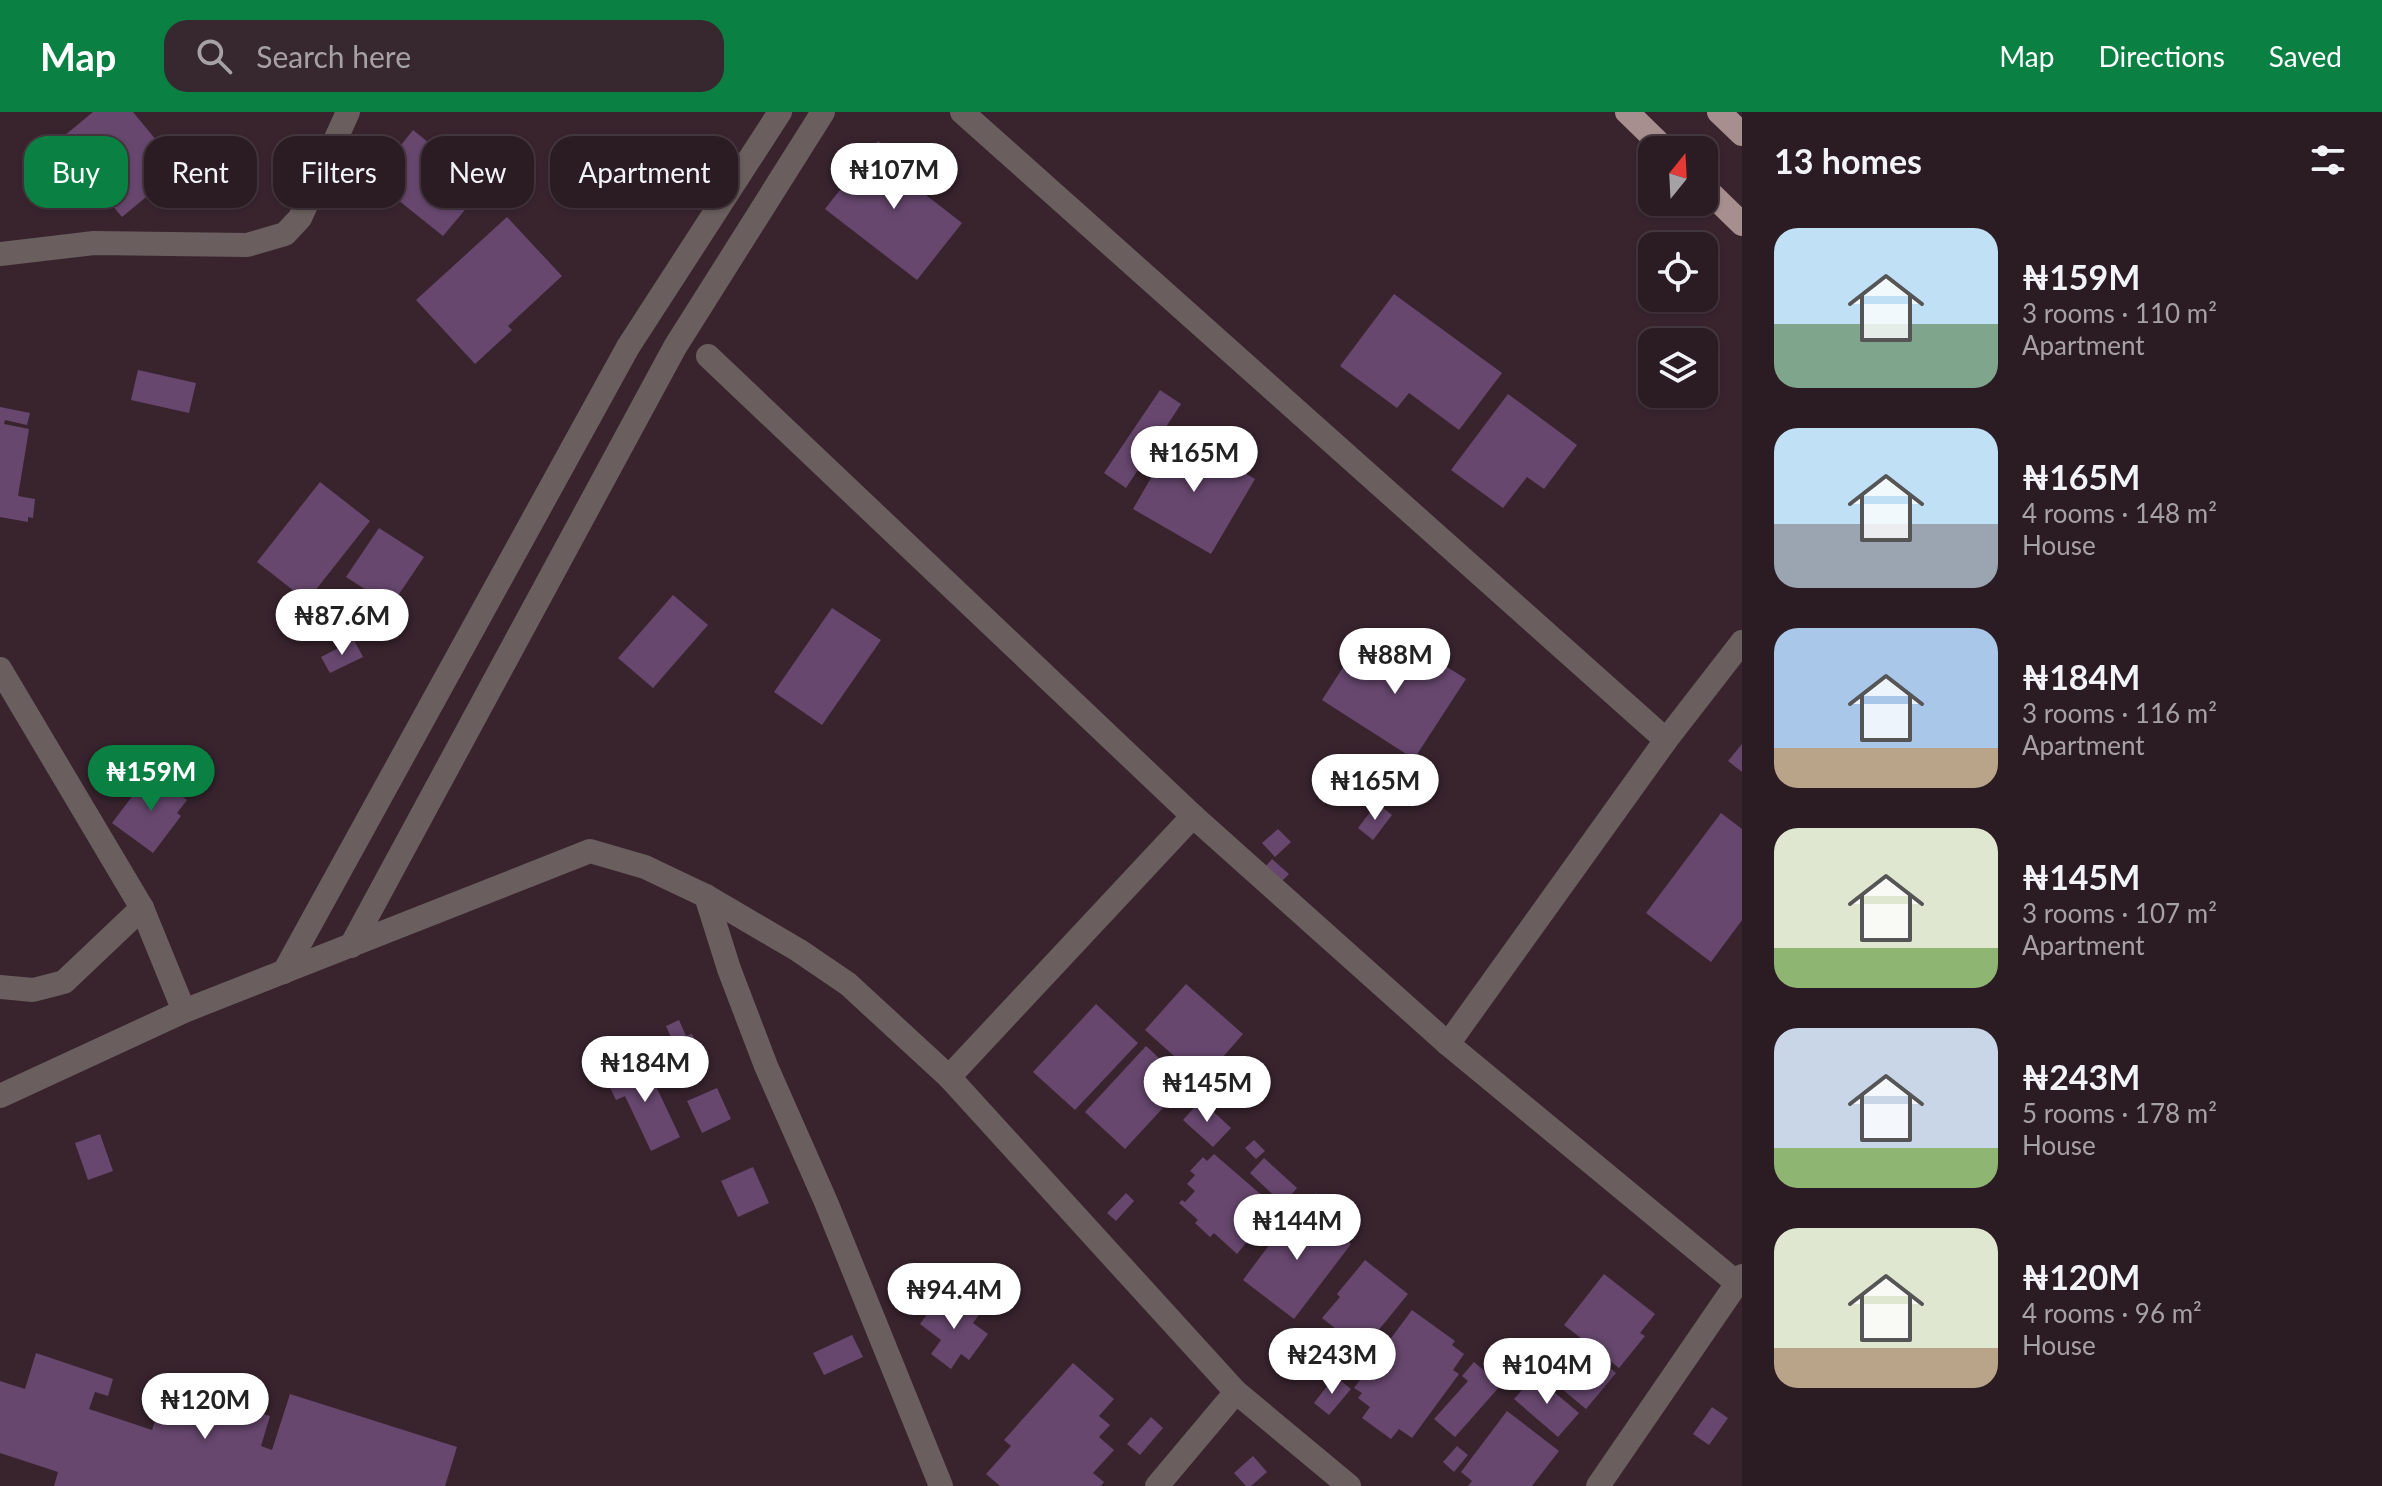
<!DOCTYPE html>
<meta charset="utf-8">
<style>
:root{--surface:#2b1b22;--page:#37282f;--text:#f1f3f6;--muted:#a6a1a5;--line:#473940;--accent:#0b8043}
body{margin:0;font-family:Lato,sans-serif;background:var(--page);color:var(--text);height:100vh;display:flex;flex-direction:column;font-size:30px;white-space:nowrap}
*{box-sizing:border-box;margin:0}
p{font-size:26px;color:var(--muted)}
.icon{flex:none;width:44px;height:44px;fill:none;stroke:currentColor;stroke-width:2;stroke-linecap:round;stroke-linejoin:round}
.map{position:relative;flex:1;overflow:hidden}
.details{display:flex;flex-direction:column;background:var(--surface);width:640px}
.details>*{flex:none}
.guide{position:absolute;left:24px;top:24px;width:760px;height:72px;display:flex;gap:16px}
.needle{width:52px;rotate:18deg}
.buttons{position:absolute;left:1638px;top:24px;display:grid;gap:16px}
.buttons a{display:grid;place-items:center;width:80px;height:80px;border-radius:16px;background:var(--surface);box-shadow:0 2px 6px #0004,0 0 0 2px var(--line);font-size:40px}
.price{position:absolute;translate:-50% -68px;padding:0 18px;border-radius:28px;background:#fff;color:#222;font-size:26px;line-height:52px;filter:drop-shadow(0 2px 4px #0008)}
.price::after{content:'';position:absolute;left:50%;top:48px;width:24px;height:18px;margin-left:-12px;background:inherit;clip-path:polygon(0 0,100% 0,50% 100%)}
.price.on{background:var(--accent);color:#fff}
ul{padding:0;list-style:none}
li{display:flex;align-items:center;gap:24px;height:200px;padding:0 32px}
li span{display:grid;place-items:center;flex:none;width:224px;height:160px;border-radius:24px;color:#555}
li>.icon{margin-inline-start:auto}
span .icon{width:96px;height:96px;fill:#fffc;stroke-width:1}
li b{font-size:34px}
h2{display:flex;justify-content:space-between;align-items:center;height:96px;padding:0 32px;font-size:34px}
.chip{padding:0 28px;border-radius:24px;background:var(--surface);box-shadow:0 2px 6px #0004,0 0 0 2px var(--line);font-size:28px;line-height:72px}
.chip.on{background:var(--accent);color:#fff}
header{display:flex;align-items:center;gap:48px;box-sizing:border-box;height:112px;padding:0 40px;background:var(--accent);color:#fff}
header strong{font-size:38px}
nav{display:flex;gap:44px;margin-inline-start:auto;font-size:28px}
.search{width:560px;height:72px;background:var(--page);display:flex;align-items:center;gap:20px;box-sizing:border-box;padding:0 28px;border-radius:24px;color:var(--muted);font-size:30px}
main{display:flex;flex:1;min-height:0}
.map>svg:first-child{display:block}
</style>
<header>
<strong>Map</strong>
<div class="search"><svg class="icon" aria-label="search" viewBox="0 0 24 24"><circle cx="10" cy="10" r="6"/><path d="M15 15l6 6"/></svg>Search here</div>
<nav><a>Map</a><a>Directions</a><a>Saved</a></nav>
</header>
<main>
<div class="map">
<svg width="1742" height="1374" viewBox="0 0 1742 1374">
<rect width="100%" height="100%" fill="#39242e"/>
<g fill="#67476e">
<path d="M93 0H133L180 57 122 105 58 29Z"/>
<path d="M413 18 484 75 443 124 373 68Z"/>
<path d="M878 29 930 69 922 80 962 111 917 168 825 97Z"/>
<path d="M507 105 562 164 508 214 512 218 475 252 416 188Z"/>
<path d="M1394 182 1502 261 1459 318 1409 281 1397 296 1340 254Z"/>
<path d="M138 258 196 271 189 301 131 288Z"/>
<path d="M1160 278 1181 292 1126 376 1104 361Z"/>
<path d="M1508 282 1577 333 1544 377 1527 365 1503 396 1451 358Z"/>
<path d="M0 295 30 301 27 313 5 308 4 312 29 317 18 384 35 387 33 406 28 405V410L0 405Z"/>
<path d="M1177 321 1255 367 1211 442 1133 397Z"/>
<path d="M320 370 370 409 307 489 257 450Z"/>
<path d="M379 416 424 445 391 494 346 465Z"/>
<path d="M673 483 708 513 653 576 618 546Z"/>
<path d="M832 496 881 528 822 613 774 580Z"/>
<path d="M354 528 363 545 330 561 321 545Z"/>
<path d="M1360 529 1406 558 1419 537 1466 567 1414 647 1322 588Z"/>
<path d="M1742 632V660L1728 649Z"/>
<path d="M150 661 187 688 177 701 181 704 153 741 112 711Z"/>
<path d="M1377 691 1392 703 1373 728 1358 716Z"/>
<path d="M1721 701 1742 717V808L1711 850 1646 801Z"/>
<path d="M1278 717 1291 730 1275 745 1262 731Z"/>
<path d="M1272 747 1289 762 1281 770 1265 755Z"/>
<path d="M1186 872 1243 922 1202 969 1145 918Z"/>
<path d="M1096 892 1138 931 1075 998 1033 960Z"/>
<path d="M679 908 686 924 692 922 703 945 680 955 669 932 673 930 666 914Z"/>
<path d="M1146 934 1186 971 1125 1037 1085 1000Z"/>
<path d="M644 949 680 1025 651 1039 625 984 616 988 606 967Z"/>
<path d="M717 976 731 1007 702 1021 687 989Z"/>
<path d="M1201 988 1231 1016 1213 1035 1183 1008Z"/>
<path d="M100 1022 113 1059 88 1068 75 1031Z"/>
<path d="M1254 1028 1265 1039 1256 1047 1245 1036Z"/>
<path d="M1214 1042 1286 1104 1260 1134 1250 1126 1237 1142 1214 1121 1210 1125 1195 1111 1198 1108 1179 1091 1182 1088 1185 1090 1195 1079 1187 1072 1195 1063 1190 1059 1203 1045 1207 1049Z"/>
<path d="M1264 1046 1297 1076 1283 1092 1250 1061Z"/>
<path d="M753 1055 769 1091 738 1105 721 1069Z"/>
<path d="M1126 1081 1134 1089 1116 1109 1107 1101Z"/>
<path d="M1316 1081 1324 1091 1310 1102 1303 1092Z"/>
<path d="M1299 1093 1351 1132 1294 1207 1243 1168Z"/>
<path d="M1365 1148 1408 1182 1342 1263 1315 1241 1336 1217 1322 1206 1340 1185 1337 1182Z"/>
<path d="M1604 1162 1655 1202 1640 1221 1645 1224 1619 1256 1564 1213Z"/>
<path d="M939 1185 959 1200 967 1189 981 1200 973 1211 988 1222 969 1248 961 1242 951 1257 931 1242 941 1228 920 1212Z"/>
<path d="M1412 1198 1455 1229 1452 1233 1464 1242 1453 1258 1459 1262 1412 1326 1399 1317 1391 1327 1362 1306 1370 1295 1358 1286 1362 1281 1354 1276Z"/>
<path d="M852 1223 863 1245 824 1263 813 1241Z"/>
<path d="M1554 1226 1576 1244 1584 1234 1616 1261 1586 1297 1532 1252Z"/>
<path d="M36 1241 113 1267 108 1284 95 1280 89 1297 152 1318 156 1306 167 1309 177 1275 270 1304 261 1334 272 1338 290 1282 457 1335 445 1374H54L58 1360 0 1341V1269L25 1277Z"/>
<path d="M1474 1250 1501 1273 1455 1325 1434 1307 1468 1269 1462 1264Z"/>
<path d="M1073 1251 1114 1287 1099 1304 1110 1313 1099 1325 1114 1338 1093 1361 1104 1370 1101 1374H1000L986 1362 1011 1334 1004 1328Z"/>
<path d="M1335 1264 1351 1277 1329 1303 1314 1291Z"/>
<path d="M1535 1264 1579 1301 1558 1325 1514 1287Z"/>
<path d="M1712 1295 1728 1306 1709 1333 1693 1322Z"/>
<path d="M1507 1299 1559 1339 1532 1374H1468L1472 1369 1461 1360Z"/>
<path d="M1151 1305 1163 1316 1140 1343 1127 1332Z"/>
<path d="M1457 1334 1468 1343 1454 1360 1443 1350Z"/>
<path d="M1253 1344 1267 1360 1251 1374H1246L1234 1361Z"/>
</g>
<g fill="none" stroke-linecap="round" stroke-linejoin="round">
<g stroke="#6a5e5e" stroke-width="24">
<path d="M962 0 1666 628"/>
<path d="M0 142 94 131 247 133 285 122 300 106 348 0"/>
<path d="M708 244 1193 704 1448 932 1737 1171"/>
<path d="M0 557 142 796 184 899"/>
<path d="M706 784 729 857 766 954 826 1090 941 1374"/>
<path d="M351 834 675 235 823 0"/>
<path d="M284 860 628 235 780 0"/>
<path d="M0 875 33 878 64 870 142 796"/>
<path d="M1448 932 1666 628 1742 530"/>
<path d="M949 965 1193 704"/>
<path d="M0 984 184 899 590 739 645 755 706 784 798 838 848 872 949 965 1236 1280 1349 1374"/>
<path d="M1157 1374 1236 1280"/>
<path d="M1598 1374 1742 1164"/>
</g>
<g stroke="#a78f8f" stroke-width="24">
<path d="M1627 0 1666 38"/>
<path d="M1719 0 1742 22"/>
<path d="M1704 75 1742 112"/>
</g>
</g>
</svg>
<div class="buttons">
<a><svg class="needle" viewBox="-14 -14 28 28"><path d="M0-13l5 13h-10z" fill="#e53935"/><path d="M0 13l5-13h-10z" fill="#a6a1a5"/></svg></a>
<a><svg class="icon" aria-label="locate" viewBox="0 0 24 24"><circle cx="12" cy="12" r="6"/><path d="M12 2v4M12 18v4M2 12h4M18 12h4"/></svg></a>
<a><svg class="icon" aria-label="layers" viewBox="0 0 24 24"><path d="M12 4l9 5-9 5-9-5zM3 14l9 5 9-5"/></svg></a>
</div>
<b class="price" style="left:894px;top:99px">₦107M</b>
<b class="price" style="left:1194px;top:382px">₦165M</b>
<b class="price" style="left:342px;top:545px">₦87.6M</b>
<b class="price" style="left:1395px;top:584px">₦88M</b>
<b class="price on" style="left:151px;top:701px">₦159M</b>
<b class="price" style="left:1375px;top:710px">₦165M</b>
<b class="price" style="left:645px;top:992px">₦184M</b>
<b class="price" style="left:1207px;top:1012px">₦145M</b>
<b class="price" style="left:1297px;top:1150px">₦144M</b>
<b class="price" style="left:954px;top:1219px">₦94.4M</b>
<b class="price" style="left:1332px;top:1284px">₦243M</b>
<b class="price" style="left:1547px;top:1294px">₦104M</b>
<b class="price" style="left:205px;top:1329px">₦120M</b>
<div class="guide">
<a class="chip on">Buy</a>
<a class="chip">Rent</a>
<a class="chip">Filters</a>
<a class="chip">New</a>
<a class="chip">Apartment</a>
</div>
</div>
<section class="details">
<h2>13 homes<svg class="icon" aria-label="filters" viewBox="0 0 24 24"><path d="M4 7h16M4 17h16"/><circle cx="9" cy="7" r="2"/><circle cx="15" cy="17" r="2"/></svg></h2>
<ul>
<li><span style="background:linear-gradient(#bfe0f5 60%,#7fa58c 0)"><svg class="icon" aria-label="home" viewBox="0 0 24 24"><path d="M3 11l9-7 9 7M6 9v11h12V9"/></svg></span><div><b>₦159M</b><p>3 rooms · 110 m²</p><p>Apartment</p></div></li>
<li><span style="background:linear-gradient(#bfe0f5 60%,#9aa5b1 0)"><svg class="icon" aria-label="home" viewBox="0 0 24 24"><path d="M3 11l9-7 9 7M6 9v11h12V9"/></svg></span><div><b>₦165M</b><p>4 rooms · 148 m²</p><p>House</p></div></li>
<li><span style="background:linear-gradient(#a9c7e8 75%,#b9a48a 0)"><svg class="icon" aria-label="home" viewBox="0 0 24 24"><path d="M3 11l9-7 9 7M6 9v11h12V9"/></svg></span><div><b>₦184M</b><p>3 rooms · 116 m²</p><p>Apartment</p></div></li>
<li><span style="background:linear-gradient(#dfe7d0 75%,#8fb573 0)"><svg class="icon" aria-label="home" viewBox="0 0 24 24"><path d="M3 11l9-7 9 7M6 9v11h12V9"/></svg></span><div><b>₦145M</b><p>3 rooms · 107 m²</p><p>Apartment</p></div></li>
<li><span style="background:linear-gradient(#c9d6e8 75%,#8fb573 0)"><svg class="icon" aria-label="home" viewBox="0 0 24 24"><path d="M3 11l9-7 9 7M6 9v11h12V9"/></svg></span><div><b>₦243M</b><p>5 rooms · 178 m²</p><p>House</p></div></li>
<li><span style="background:linear-gradient(#dfe7d0 75%,#b9a48a 0)"><svg class="icon" aria-label="home" viewBox="0 0 24 24"><path d="M3 11l9-7 9 7M6 9v11h12V9"/></svg></span><div><b>₦120M</b><p>4 rooms · 96 m²</p><p>House</p></div></li>
</ul>
</section>
</main>
